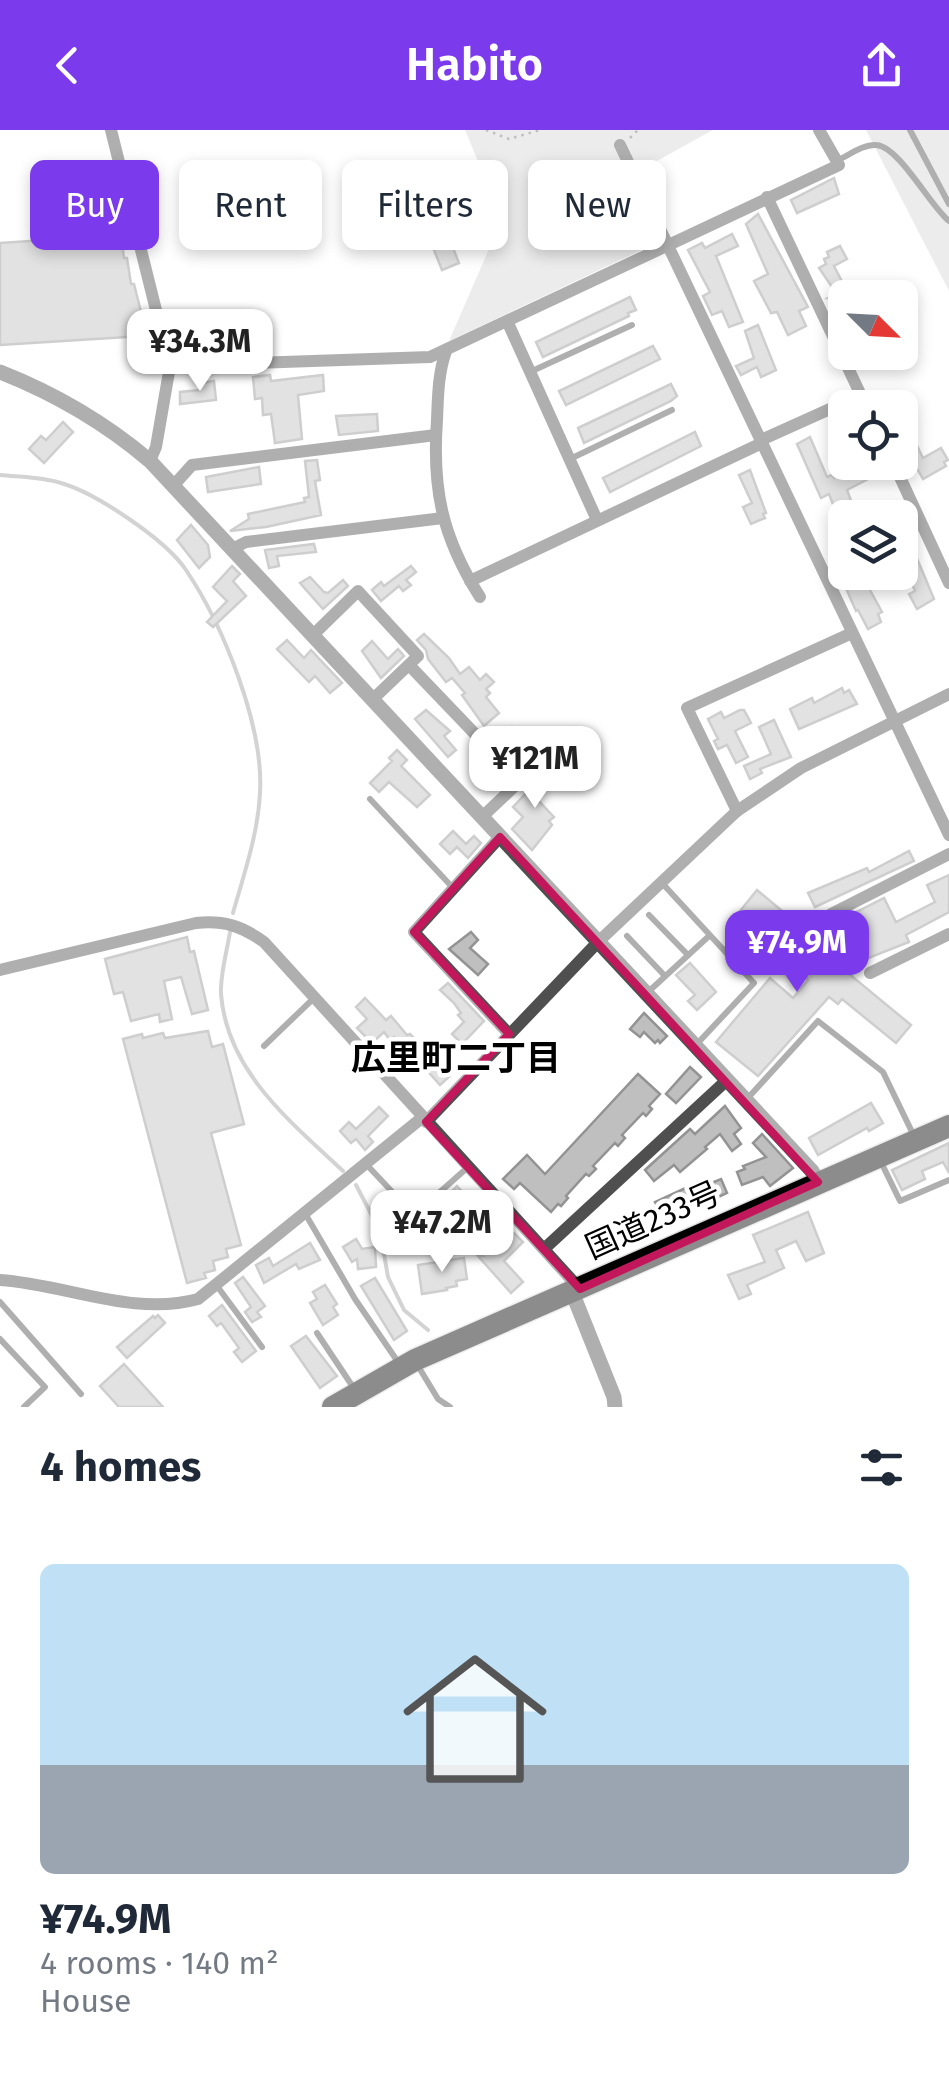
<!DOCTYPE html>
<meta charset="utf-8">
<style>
:root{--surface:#fff;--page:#f6f6f7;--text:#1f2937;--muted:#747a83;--line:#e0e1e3;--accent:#7c3aed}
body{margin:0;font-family:"Fira Sans","Noto Sans JP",sans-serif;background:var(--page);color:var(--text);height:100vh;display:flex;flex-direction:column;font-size:38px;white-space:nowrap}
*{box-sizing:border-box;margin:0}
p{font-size:32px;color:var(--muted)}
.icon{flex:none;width:55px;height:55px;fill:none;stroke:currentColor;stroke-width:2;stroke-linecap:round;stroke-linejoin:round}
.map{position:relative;height:1277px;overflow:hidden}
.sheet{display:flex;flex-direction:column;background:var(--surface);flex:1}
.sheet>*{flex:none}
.hud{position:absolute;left:30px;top:30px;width:890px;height:90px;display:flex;gap:20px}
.needle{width:65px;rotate:114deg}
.tools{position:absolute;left:828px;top:150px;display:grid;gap:20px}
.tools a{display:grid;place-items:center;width:90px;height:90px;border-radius:15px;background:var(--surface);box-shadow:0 5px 15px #0003;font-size:50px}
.price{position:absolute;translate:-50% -85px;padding:0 22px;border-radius:20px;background:#fff;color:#222;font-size:32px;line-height:65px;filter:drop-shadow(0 2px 5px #0008)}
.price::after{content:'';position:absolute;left:50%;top:60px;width:30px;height:22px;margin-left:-15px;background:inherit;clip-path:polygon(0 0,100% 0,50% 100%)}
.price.on{background:var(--accent);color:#fff}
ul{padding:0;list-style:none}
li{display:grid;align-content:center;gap:20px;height:530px;padding:0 40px}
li+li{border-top:2px solid var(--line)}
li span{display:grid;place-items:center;height:310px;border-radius:15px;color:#555}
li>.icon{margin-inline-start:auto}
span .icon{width:180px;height:180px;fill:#fffc;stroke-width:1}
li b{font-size:42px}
h2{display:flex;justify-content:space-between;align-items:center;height:120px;padding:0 40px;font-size:42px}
.chip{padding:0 35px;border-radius:15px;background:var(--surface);box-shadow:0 5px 15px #0003;font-size:35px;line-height:90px}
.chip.on{background:var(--accent);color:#fff}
header{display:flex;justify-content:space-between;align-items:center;height:130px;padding:0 40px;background:var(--accent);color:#fff;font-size:45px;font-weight:600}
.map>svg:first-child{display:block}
</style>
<header><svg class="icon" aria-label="back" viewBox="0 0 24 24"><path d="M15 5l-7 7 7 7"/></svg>Habito<svg class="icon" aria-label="share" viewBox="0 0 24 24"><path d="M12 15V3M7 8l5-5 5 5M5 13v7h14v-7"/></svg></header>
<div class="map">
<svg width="949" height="1277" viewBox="0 0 949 1277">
<rect width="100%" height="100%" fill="#fff"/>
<g fill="#d6d6d6">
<path d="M465 0H713L637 42 652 115 449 211 502 89Z"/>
<path d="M866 0H949V161Z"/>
</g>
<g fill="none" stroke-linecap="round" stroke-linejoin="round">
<g stroke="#9d9d9d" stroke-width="4">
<path d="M0 345C19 347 42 347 61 353 96 363 166 410 186 440 223 495 264 596 260 663 258 704 244 744 233 783"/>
<path d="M230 802C227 821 220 845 221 864 227 942 292 993 343 1041"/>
<path d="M356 1055 380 1101 388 1147 404 1180 428 1200"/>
</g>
</g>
<g fill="#bfbfbf" stroke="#939393" stroke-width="2.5">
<path d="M834 48 839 64 797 83 791 70Z"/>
<path d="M423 71 443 117 451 113 459 133 442 140 428 105 423 108 410 77Z"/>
<path d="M758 84 808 177 799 181 806 196 788 205 777 182 771 183 754 151 768 144 746 94Z"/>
<path d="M732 104 738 116 716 126 743 192 729 197 722 181 712 185 703 166 710 162 688 120 702 113 705 118Z"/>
<path d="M121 105 124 128H127L131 154H134L142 186V206L0 215V113Z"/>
<path d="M840 116 847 129 834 136 846 159 851 156 856 168H828L836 163 819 138 826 134 824 129 829 127 827 122Z"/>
<path d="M630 167 636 180 628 183 629 186 543 227 536 212Z"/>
<path d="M758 195 776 240 761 247 757 237 741 245 736 236 754 228 745 201Z"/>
<path d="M653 216 660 229 566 275 559 261Z"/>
<path d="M270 245 271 251 323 245 324 261 298 265 302 309 275 313 271 284 263 285 262 268 255 269 253 247Z"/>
<path d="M214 251 216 270 180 274V262L200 260V253Z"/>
<path d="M671 254 677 266 671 271 584 313 578 298Z"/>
<path d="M900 279 902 283 907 281 913 292 907 295 923 328 941 318 948 330 944 332 946 336 923 349 910 326 905 328 900 318Z"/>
<path d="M377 284 378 301 339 305 336 286Z"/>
<path d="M63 292 73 302 44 333 29 319 41 306 46 310Z"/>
<path d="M695 302 701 316 610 362 603 348Z"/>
<path d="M810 307 827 347 832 345 834 348 863 334 868 338 872 347 847 360 856 384 839 390 829 364 821 368 797 314Z"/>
<path d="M317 330 320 350 315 351 321 385 266 397 230 401 249 389 248 384 305 372 304 368 309 367 305 331Z"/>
<path d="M259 337 261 354 208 362 206 347Z"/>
<path d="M750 340 766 383 763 384 765 388 751 394 743 377 752 373 739 345Z"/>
<path d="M900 388 934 469 917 479 909 464 915 461 900 424Z"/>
<path d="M191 395 208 415 210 427 199 438 177 410Z"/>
<path d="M314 414 316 422 277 426 279 436 269 438 265 420Z"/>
<path d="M232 436 240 444 233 451 246 466 213 497 207 492 227 471 213 457Z"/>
<path d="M411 436 416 442 406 450 411 455 403 461 399 456 381 471 372 460 381 452 384 456Z"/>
<path d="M839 442H860L882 482 878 484 881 492 868 499 858 480 856 481Z"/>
<path d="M310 447 324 462 328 463 343 450 348 456 323 479 300 453Z"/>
<path d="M424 504 449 528 460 544 469 537 480 550 486 544 494 552 486 559 490 563 486 567 499 583 484 596 462 565 465 563 452 548 446 552 428 529 426 520 417 510Z"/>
<path d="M287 510 304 528 311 520 342 553 330 563 315 546 309 552 277 519Z"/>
<path d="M372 511 388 529 398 519 404 526 381 548 362 521Z"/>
<path d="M842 558 844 563 849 560 857 574 799 599 790 579 812 568 814 573Z"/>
<path d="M426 580 450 601 444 606 456 620 448 627 415 589Z"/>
<path d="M740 580H744L751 593 735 601 748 627 736 633 727 615 718 619 714 611 718 609 708 589 721 582 724 588Z"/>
<path d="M774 590 791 627 760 639 762 643 750 649 744 636 771 624 759 597Z"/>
<path d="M512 597 530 617 527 620 532 626 522 636 499 608Z"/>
<path d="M397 620 407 630 401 636 430 665 417 677 389 652 379 662 370 653 392 631 389 628Z"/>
<path d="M553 635 561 644 537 669 554 687 549 691 552 695 532 720 512 699 523 687 513 677Z"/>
<path d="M453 701 466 714 474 706 481 713 468 728 457 717 450 724 440 714Z"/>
<path d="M909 721 914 731 815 777 808 763 867 738 869 742Z"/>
<path d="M949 745V782L906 805 909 812 861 831 847 801 842 803 837 792 884 768 896 792 935 772 927 755Z"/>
<path d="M757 760 818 811 814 815 911 895 896 913 842 869 838 874 829 867 758 946 716 912 770 848 793 868 808 850 804 846 810 839 740 781Z"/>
<path d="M471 802 478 810 470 818 488 834 478 845 449 819Z"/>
<path d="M187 807 190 822 194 821 208 880 192 884 181 847 164 851 172 889 160 892 159 884 131 891 123 862 114 864 105 829Z"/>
<path d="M690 833 716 862 697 880 688 871 695 865 676 845Z"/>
<path d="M448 853 484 891 462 914 452 904 464 892 458 885 461 883 454 873 440 860Z"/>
<path d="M365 868 386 890 391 886 407 905 410 904 450 946 440 955 414 926 413 928 394 907 390 910 384 902 372 913 357 898 367 889 356 877Z"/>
<path d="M644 883 667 906 660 913 658 910 655 913 644 902 640 907 630 899Z"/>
<path d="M208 901 212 917 223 914 244 994 211 1003 241 1115 226 1119 228 1127 213 1131 215 1140 204 1143 206 1148 187 1153 123 909 142 904 143 908 163 903 165 908Z"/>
<path d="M690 937 701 947 676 973 666 964Z"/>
<path d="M638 944 660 964 649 976 652 979 646 986 643 983 622 1005 625 1008 618 1016 615 1013 593 1036 596 1039 589 1046 586 1044 566 1066 568 1068 561 1076 558 1074 551 1082 520 1053 514 1059 503 1049 527 1025 545 1044Z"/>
<path d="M871 973 883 993 869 1001 867 998 818 1025 809 1008Z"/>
<path d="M725 976 741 998 734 1004 741 1014 732 1021 720 1004 705 1017 707 1019 680 1042 674 1035 654 1051 645 1040 690 999 695 1004Z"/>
<path d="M379 977 388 986 368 1006 373 1012 365 1020 356 1009 351 1013 340 1001 349 992 356 999Z"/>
<path d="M762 1004 793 1038 770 1056 763 1047 742 1055 737 1042 745 1039 743 1036 766 1027 753 1013Z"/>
<path d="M949 1013V1043L943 1032 922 1041 925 1049 902 1060 892 1040Z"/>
<path d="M721 1049 727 1063 687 1082 683 1071 660 1082 655 1072 692 1055 694 1060Z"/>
<path d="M457 1056 468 1068 471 1065 489 1083 474 1098 495 1122 514 1103 523 1112 504 1131 523 1152 511 1163 478 1126H483L465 1106 454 1116 436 1097 462 1074 451 1062Z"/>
<path d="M808 1082 824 1123 806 1131 796 1111 776 1120 784 1138 747 1155 751 1164 739 1169 728 1145 765 1132 753 1105Z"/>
<path d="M356 1109 362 1119 375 1117 376 1137 358 1139 357 1129 352 1132 343 1117Z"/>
<path d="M310 1113 320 1130 299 1139 296 1134 264 1153 256 1135 269 1128 273 1136Z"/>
<path d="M464 1128 467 1149 456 1151 457 1156 446 1158 447 1160 422 1164 418 1135Z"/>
<path d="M243 1147 265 1176 257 1182 261 1187 252 1192 245 1182 251 1177 235 1153Z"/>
<path d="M375 1148 407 1201 394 1210 361 1156Z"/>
<path d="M325 1155 337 1174 333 1177 338 1185 323 1195 310 1173 317 1169 313 1162Z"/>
<path d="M222 1175 256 1221 242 1232 234 1222 239 1218 221 1193 217 1196 209 1186Z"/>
<path d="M158 1185 165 1193 127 1228 117 1217 153 1186 155 1188Z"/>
<path d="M306 1206 337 1246 320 1258 291 1216Z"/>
<path d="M124 1234 163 1277H119L100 1256Z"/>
</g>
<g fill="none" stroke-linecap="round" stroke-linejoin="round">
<defs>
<path id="trunk" d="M333 1277 415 1230 949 996"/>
</defs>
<use href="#trunk" stroke="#dbdbdb" stroke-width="25"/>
<g stroke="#717171" stroke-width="2.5" stroke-dasharray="2.5 5" stroke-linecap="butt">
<path d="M486 0 509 9 540 0"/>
<path d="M630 8 638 0"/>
</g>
<g stroke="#4f4f4f" stroke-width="6">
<path d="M910 0 949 74"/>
<path d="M838 30C849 25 864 14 876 15 899 16 930 76 949 91"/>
<path d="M530 242 632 195"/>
<path d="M570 329 672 280"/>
<path d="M370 669 454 759"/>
<path d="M662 753 754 853 695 916"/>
<path d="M649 785 688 825"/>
<path d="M627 806 665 846"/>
<path d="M647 863 709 806"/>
<path d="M264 916 313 869"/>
<path d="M747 969 818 891 883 942 913 1004"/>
<path d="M880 1030 900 1071 949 1050"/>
<path d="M366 1034 414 1085 467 1038"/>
<path d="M306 1085 355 1169 398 1232"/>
<path d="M217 1156 262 1217"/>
<path d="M0 1172 81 1264"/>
<path d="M317 1203 355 1260"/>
<path d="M0 1209 45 1257 24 1277"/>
<path d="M418 1236 438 1269 450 1277"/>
</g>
<g stroke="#4f4f4f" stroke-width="12">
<path d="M111 0 170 236 156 317 150 331"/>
<path d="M620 15 949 705"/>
<path d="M767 67 867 278"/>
<path d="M508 193 597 390"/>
<path d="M446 221C438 244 438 266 437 290 432 359 442 407 480 467"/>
<path d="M170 236 430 227 839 35 819 0"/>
<path d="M761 310 861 265"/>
<path d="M893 332 949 453"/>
<path d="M174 355 192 335 436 305"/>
<path d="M234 418 246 412 443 388"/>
<path d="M470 451 762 313"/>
<path d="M312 506 358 461 418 526 373 569"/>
<path d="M409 535 520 651 482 687"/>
<path d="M520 651 543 629"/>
<path d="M737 681 687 578 852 503"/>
<path d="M500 707 414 802 509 904"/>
<path d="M831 784 949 724"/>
<path d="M0 840 196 793C223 790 242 796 264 812L580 1159"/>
<path d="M870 843 949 804"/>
<path d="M426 992 598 812 737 681 801 638 949 564"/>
<path d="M544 1119 727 950"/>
<path d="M0 1150C65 1154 133 1187 198 1169L423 987"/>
</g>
<g stroke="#4f4f4f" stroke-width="15">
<path d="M0 242C56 264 104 292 150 331L812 1041 818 1052"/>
<path d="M572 1162 614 1267 615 1277"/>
</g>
<use href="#trunk" stroke="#000" stroke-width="22"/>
</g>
<path d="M0 0H949V1277H0ZM500 707 818 1052 580 1159 426 992 509 904 414 802Z" fill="#fff" fill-opacity=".55" fill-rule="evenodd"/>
<path fill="none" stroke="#c2185b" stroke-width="8" stroke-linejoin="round" d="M500 707 818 1052 580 1159 426 992 509 904 414 802Z"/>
<g text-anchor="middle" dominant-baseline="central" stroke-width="9" stroke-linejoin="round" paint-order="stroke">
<g font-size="32" fill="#000" stroke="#fff">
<text transform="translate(653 1090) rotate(-24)">国道233号</text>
</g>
<g font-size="35" font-weight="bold" fill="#000" stroke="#fff">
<text x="456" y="928">広里町二丁目</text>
</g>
</g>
</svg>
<div class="tools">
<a><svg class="needle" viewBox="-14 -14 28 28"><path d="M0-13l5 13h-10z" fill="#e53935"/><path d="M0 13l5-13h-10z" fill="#747a83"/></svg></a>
<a><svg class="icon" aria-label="locate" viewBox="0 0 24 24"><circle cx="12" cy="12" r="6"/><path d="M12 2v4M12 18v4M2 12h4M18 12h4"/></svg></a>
<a><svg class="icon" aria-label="layers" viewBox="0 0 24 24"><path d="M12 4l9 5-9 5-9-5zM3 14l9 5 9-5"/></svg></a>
</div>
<b class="price" style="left:200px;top:264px">¥34.3M</b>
<b class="price" style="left:535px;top:681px">¥121M</b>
<b class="price on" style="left:797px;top:865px">¥74.9M</b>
<b class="price" style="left:442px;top:1145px">¥47.2M</b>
<div class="hud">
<a class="chip on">Buy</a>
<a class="chip">Rent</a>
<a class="chip">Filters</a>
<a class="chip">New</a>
</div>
</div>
<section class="sheet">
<h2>4 homes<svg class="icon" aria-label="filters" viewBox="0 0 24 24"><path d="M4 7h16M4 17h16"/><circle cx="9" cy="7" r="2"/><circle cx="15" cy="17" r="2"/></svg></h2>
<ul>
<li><span style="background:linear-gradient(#bfe0f5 65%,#9aa5b1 0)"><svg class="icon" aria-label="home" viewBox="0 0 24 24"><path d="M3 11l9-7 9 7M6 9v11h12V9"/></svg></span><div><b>¥74.9M</b><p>4 rooms · 140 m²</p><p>House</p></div></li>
</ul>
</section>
